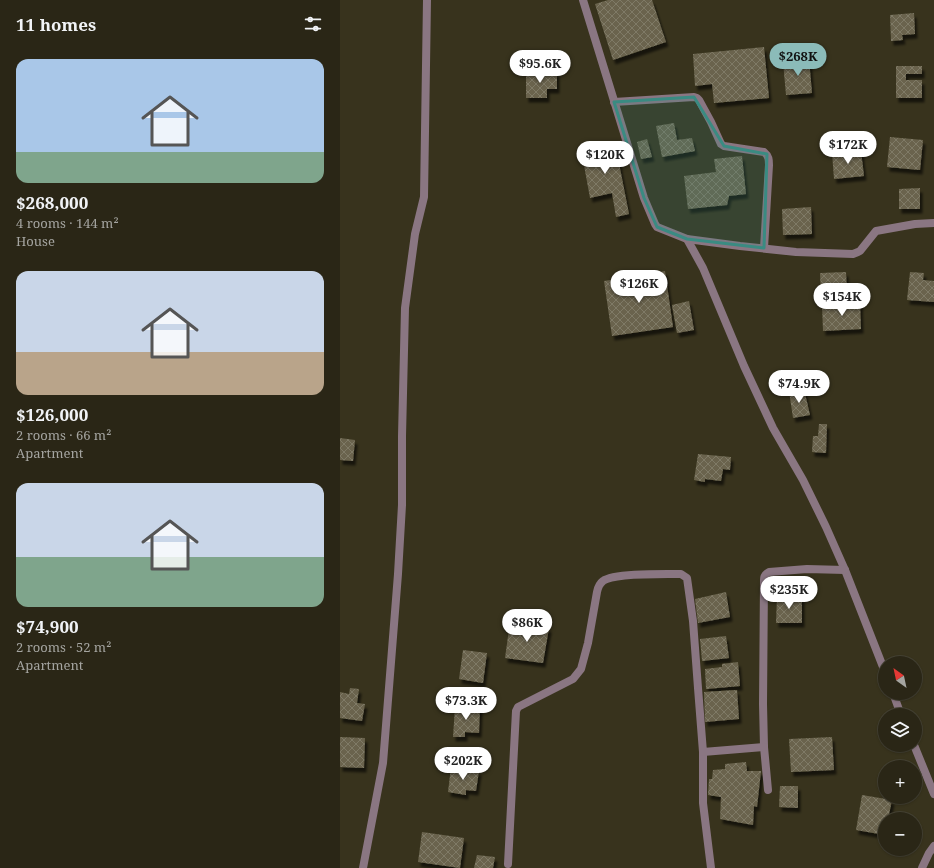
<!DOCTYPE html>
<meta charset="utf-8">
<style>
:root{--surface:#2a2616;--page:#322e1f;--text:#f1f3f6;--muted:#a5a5a1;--line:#464335;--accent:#8bbbb9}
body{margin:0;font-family:"Noto Serif",serif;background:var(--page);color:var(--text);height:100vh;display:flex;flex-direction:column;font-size:15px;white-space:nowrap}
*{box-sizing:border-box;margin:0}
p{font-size:13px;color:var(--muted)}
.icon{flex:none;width:22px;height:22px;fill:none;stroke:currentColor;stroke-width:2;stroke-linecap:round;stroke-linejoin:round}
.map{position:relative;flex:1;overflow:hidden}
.side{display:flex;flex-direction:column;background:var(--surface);width:340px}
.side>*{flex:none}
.needle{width:26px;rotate:327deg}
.fabs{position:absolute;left:538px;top:656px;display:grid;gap:8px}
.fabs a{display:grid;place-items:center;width:44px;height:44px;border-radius:50%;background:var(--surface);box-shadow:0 1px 3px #0004,0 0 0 1px var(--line);font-size:20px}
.price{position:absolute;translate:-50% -34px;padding:0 9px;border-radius:14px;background:#fff;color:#222;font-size:13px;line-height:26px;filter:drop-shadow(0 1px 2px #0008)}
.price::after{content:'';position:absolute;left:50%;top:24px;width:12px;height:9px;margin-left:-6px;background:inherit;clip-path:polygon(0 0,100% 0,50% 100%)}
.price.active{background:var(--accent);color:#111}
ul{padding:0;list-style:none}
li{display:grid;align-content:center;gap:8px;height:212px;padding:0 16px}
li span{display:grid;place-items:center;height:124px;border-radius:12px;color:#555}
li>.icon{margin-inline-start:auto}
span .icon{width:72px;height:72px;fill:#fffc;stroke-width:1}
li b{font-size:17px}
h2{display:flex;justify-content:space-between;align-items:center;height:48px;padding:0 16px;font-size:17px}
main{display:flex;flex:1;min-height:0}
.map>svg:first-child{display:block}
</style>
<main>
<section class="side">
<h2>11 homes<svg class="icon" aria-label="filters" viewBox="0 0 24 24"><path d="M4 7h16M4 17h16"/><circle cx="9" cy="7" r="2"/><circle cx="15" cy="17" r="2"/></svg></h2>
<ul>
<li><span style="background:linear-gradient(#a9c7e8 75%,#7fa58c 0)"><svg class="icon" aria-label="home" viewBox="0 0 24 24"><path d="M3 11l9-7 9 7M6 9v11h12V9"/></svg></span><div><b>$268,000</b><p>4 rooms · 144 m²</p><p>House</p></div></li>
<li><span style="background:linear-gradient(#c9d6e8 65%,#b9a48a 0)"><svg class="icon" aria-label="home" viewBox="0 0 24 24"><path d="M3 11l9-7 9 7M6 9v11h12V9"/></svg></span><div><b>$126,000</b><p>2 rooms · 66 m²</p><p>Apartment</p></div></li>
<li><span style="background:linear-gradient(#c9d6e8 60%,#7fa58c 0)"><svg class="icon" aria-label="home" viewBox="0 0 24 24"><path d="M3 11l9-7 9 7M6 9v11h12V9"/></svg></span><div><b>$74,900</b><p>2 rooms · 52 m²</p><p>Apartment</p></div></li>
</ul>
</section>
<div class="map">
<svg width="594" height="868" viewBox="0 0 594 868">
<defs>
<pattern id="building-cross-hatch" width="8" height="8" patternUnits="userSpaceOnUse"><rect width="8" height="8" fill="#6a644d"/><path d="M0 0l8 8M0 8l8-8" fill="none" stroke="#7f7a66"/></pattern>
<filter id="shadow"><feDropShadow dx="2.5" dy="4.5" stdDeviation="1" flood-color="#0009"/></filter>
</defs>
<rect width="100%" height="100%" fill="#38331d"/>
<g fill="url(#building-cross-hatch)" filter="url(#shadow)">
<path d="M268 0H312L326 42 273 60 255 4Z"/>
<path d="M574 13 575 34 562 35 563 40 551 41 550 15Z"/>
<path d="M424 47 429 98 374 103 372 84 355 86 353 54Z"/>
<path d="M469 59 472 93 446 95 443 62Z"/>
<path d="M556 66H582V74H566V80H582V98H556Z"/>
<path d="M186 72H217V89H207V98H186Z"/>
<path d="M334 123 337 140 352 138 355 151 322 157 316 126Z"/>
<path d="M550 137 583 140 580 170 547 167Z"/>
<path d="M307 139 312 157 301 159 297 142Z"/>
<path d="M275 143 289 214 276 217 272 193 250 198 241 149Z"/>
<path d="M521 151 524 176 494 179 492 153Z"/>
<path d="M402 156 406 194 389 196 387 205 348 209 344 176 376 172 374 159Z"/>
<path d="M580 188V209H559V189Z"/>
<path d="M471 207 472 234 443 235 442 209Z"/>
<path d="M325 271 333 327 272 336 264 281Z"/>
<path d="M506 272 507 294 481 295 480 273Z"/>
<path d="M570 272 584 273 583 280 594 281V302L567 300Z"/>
<path d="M349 301 354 330 337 333 332 305Z"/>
<path d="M520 303 521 329 483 331 482 305Z"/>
<path d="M464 389 470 415 453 418 449 391Z"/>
<path d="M479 424H487L486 453 472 452 473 436H478Z"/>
<path d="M0 438 15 440 13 461 0 460Z"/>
<path d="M358 454 391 457 390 470 383 469 381 481 365 479V482L354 480Z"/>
<path d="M386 592 390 617 358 623 355 599Z"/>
<path d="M437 597H462V623H436Z"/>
<path d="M170 622 209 628 203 663 165 658Z"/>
<path d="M386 636 389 658 362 661 360 639Z"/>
<path d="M123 650 147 653 143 683 119 679Z"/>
<path d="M398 662 400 686 366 689 365 669 382 667V664Z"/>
<path d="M10 688 19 689 17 703 25 704 22 721 0 718V692L9 694Z"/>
<path d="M397 690 399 719 365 722 364 692Z"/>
<path d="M131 705 140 706 139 733 125 732V737H113L115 707 131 710Z"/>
<path d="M0 737 25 738 24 768 0 767Z"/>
<path d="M492 737 494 770 451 772 449 739Z"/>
<path d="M406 762 407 771H421L417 807 414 806 413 825 380 819 381 797 368 795 369 779H372L373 770 385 769V764Z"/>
<path d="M111 767 139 771 136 791 126 790V795L108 792Z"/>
<path d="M440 786H458V808L439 807Z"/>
<path d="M522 795 552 800 548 819H545V835L516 830Z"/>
<path d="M82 832 124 838 120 868 78 862Z"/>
<path d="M137 855 155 857 153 868H134Z"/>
</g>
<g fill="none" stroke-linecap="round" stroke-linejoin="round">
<g stroke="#8a7682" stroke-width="8">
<path d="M243 0 304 198 315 224 317 227 347 239 363 268 404 366 433 428 463 480 486 527 505 570 545 672"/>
<path d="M274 102 354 97 357 98 359 100 371 122 381 144 384 146 424 152C429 156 429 160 429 165L424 248"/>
<path d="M347 239 400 246 456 252 513 254 518 252 520 251 536 231 575 224 594 223"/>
<path d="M553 693 561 715"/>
<path d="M574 745 594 794"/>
<path d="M363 752V803L371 868"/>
<path d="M428 790 424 747 423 704 424 580C424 576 425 574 429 572L467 569 505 570"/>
<path d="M168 864 176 711 178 707 233 679 241 669 248 643 257 592C258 587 259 584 263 581 273 573 323 574 338 574H341L347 578 353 621 358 688 363 752 424 747"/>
<path d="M23 868 43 763 58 574 62 505V436L65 308 75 234 84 197 87 0"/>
<path d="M582 868 589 853 594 846"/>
</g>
</g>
<path fill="#3a8b82" fill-opacity="0.2" stroke="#3a8b82" stroke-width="3" stroke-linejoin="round" d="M354 97 384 146 427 154 424 248 347 239 317 227 304 198 274 102Z"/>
</svg>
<div class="fabs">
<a><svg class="needle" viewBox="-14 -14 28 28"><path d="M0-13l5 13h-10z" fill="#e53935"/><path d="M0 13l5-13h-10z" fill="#a5a5a1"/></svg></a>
<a><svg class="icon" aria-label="layers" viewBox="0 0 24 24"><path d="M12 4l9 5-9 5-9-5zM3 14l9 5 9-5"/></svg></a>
<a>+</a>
<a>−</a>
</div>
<b class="price active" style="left:458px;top:77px">$268K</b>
<b class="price" style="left:200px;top:84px">$95.6K</b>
<b class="price" style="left:508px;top:165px">$172K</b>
<b class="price" style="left:265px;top:175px">$120K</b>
<b class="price" style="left:299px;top:304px">$126K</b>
<b class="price" style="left:502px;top:317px">$154K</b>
<b class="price" style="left:459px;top:404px">$74.9K</b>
<b class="price" style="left:449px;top:610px">$235K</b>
<b class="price" style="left:187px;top:643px">$86K</b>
<b class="price" style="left:126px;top:721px">$73.3K</b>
<b class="price" style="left:123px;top:781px">$202K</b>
</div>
</main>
